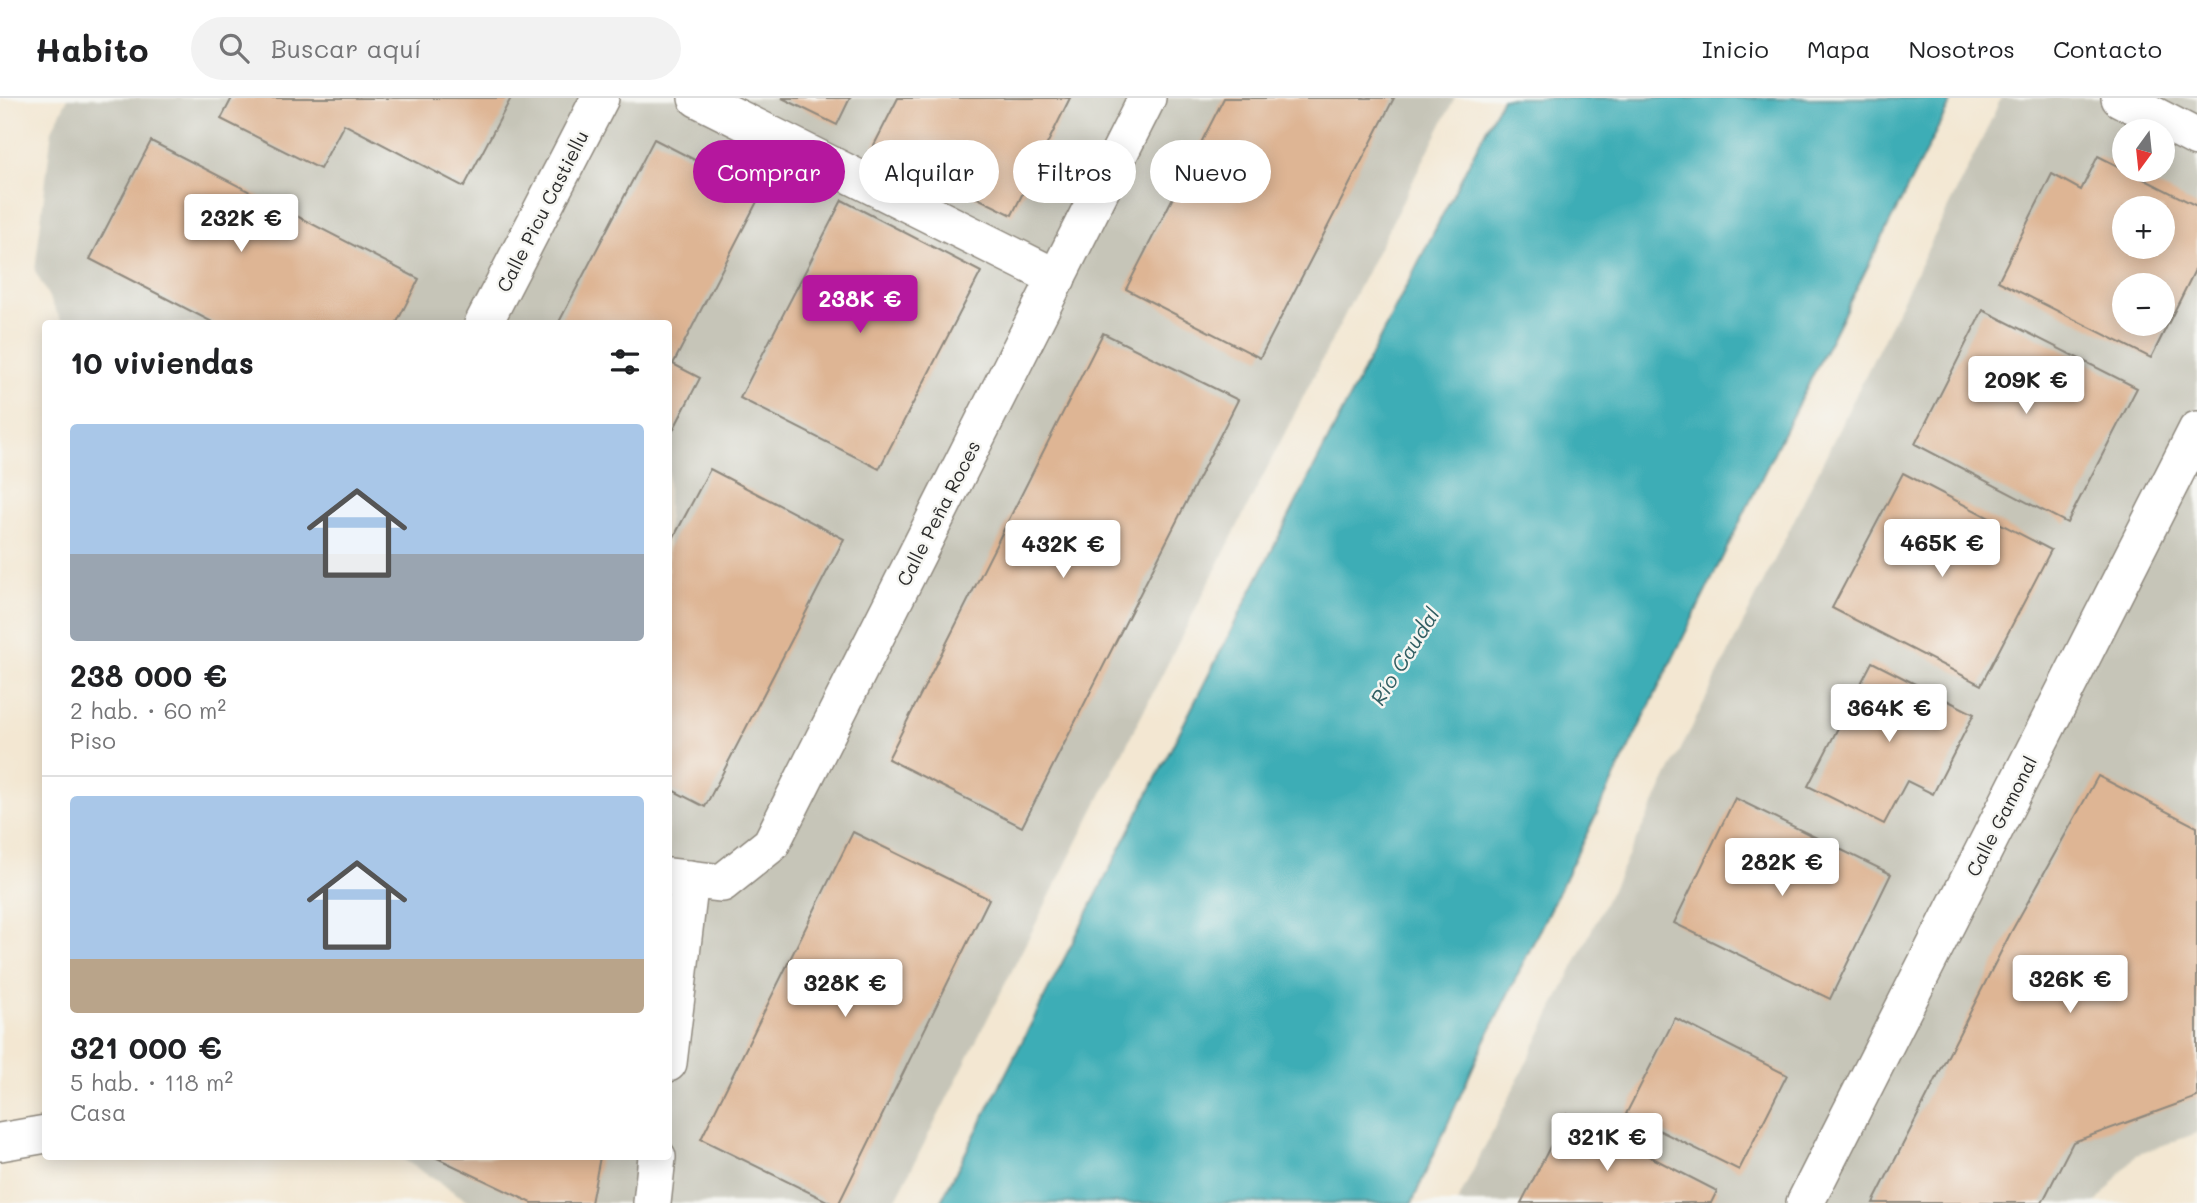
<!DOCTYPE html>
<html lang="es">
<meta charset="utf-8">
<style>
:root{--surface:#fff;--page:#f2f2f2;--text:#202124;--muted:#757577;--line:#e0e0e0;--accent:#b5179e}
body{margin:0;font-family:Mali,sans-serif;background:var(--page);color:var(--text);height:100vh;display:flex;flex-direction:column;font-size:26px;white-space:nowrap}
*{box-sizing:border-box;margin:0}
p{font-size:23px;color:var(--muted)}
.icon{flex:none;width:38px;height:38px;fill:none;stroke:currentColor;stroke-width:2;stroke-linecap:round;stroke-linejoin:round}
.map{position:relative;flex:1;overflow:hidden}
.details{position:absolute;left:42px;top:222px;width:630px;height:840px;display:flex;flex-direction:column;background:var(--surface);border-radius:7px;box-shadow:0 4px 18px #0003}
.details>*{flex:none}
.top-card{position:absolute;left:693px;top:42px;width:665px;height:63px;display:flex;gap:14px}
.needle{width:46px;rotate:195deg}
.controls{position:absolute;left:2112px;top:21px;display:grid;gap:14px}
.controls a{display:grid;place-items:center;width:63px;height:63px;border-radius:50%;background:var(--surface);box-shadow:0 4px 18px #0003;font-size:35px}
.price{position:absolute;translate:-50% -60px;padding:0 16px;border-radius:7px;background:#fff;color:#222;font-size:23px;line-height:46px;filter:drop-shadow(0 2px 4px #0008)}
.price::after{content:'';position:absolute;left:50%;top:42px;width:21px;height:16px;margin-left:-10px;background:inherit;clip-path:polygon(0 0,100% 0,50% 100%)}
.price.current{background:var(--accent);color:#fff}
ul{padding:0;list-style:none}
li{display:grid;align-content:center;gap:14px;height:371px;padding:0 28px}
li+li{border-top:2px solid var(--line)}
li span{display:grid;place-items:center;height:217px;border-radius:7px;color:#555}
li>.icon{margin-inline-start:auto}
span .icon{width:126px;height:126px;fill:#fffc;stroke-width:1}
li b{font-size:30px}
h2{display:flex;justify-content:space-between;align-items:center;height:84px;padding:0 28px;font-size:30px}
.chip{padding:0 24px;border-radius:32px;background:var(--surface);box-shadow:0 4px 18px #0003;font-size:24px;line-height:63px}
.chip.current{background:var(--accent);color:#fff}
header{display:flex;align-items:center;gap:42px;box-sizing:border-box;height:98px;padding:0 35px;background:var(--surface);border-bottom:2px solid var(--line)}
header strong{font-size:33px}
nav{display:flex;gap:38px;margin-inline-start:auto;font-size:24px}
.search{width:490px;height:63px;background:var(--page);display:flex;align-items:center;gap:18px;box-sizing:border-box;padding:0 24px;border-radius:38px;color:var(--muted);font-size:26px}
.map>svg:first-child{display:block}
</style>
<header>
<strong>Habito</strong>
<div class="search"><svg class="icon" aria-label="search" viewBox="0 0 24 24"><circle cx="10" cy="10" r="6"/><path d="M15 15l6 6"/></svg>Buscar aquí</div>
<nav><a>Inicio</a><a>Mapa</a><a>Nosotros</a><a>Contacto</a></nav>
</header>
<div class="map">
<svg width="2197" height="1105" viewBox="0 0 2197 1105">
<rect width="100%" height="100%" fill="#f6f6f2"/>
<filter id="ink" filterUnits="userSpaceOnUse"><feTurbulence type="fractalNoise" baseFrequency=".0143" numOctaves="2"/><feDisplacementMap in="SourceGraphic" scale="14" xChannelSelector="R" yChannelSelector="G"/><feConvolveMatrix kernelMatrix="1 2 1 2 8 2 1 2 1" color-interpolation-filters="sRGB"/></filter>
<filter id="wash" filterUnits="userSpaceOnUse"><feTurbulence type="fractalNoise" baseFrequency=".00686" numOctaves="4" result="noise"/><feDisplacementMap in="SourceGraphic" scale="28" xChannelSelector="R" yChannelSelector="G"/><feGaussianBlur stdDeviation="1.57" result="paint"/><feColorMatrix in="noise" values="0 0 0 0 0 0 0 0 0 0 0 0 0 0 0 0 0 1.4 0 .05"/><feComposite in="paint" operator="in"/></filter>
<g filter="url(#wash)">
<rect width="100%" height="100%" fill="#f3e7d2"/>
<g fill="#c6c5b8" fill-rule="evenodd">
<path d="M68 0H1455L894 1105H471L400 1059H668V226H63L35 173 52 32Z"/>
<path d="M2001 0H2197V1035L2136 1057 2096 1105H1457L1987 31ZM2124 33H2163V72H2124ZM2124 110H2163V149H2124ZM2124 187H2163V226H2124Z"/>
</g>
<path fill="#3cadb6" stroke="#346c70" stroke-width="2" d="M1502 0H1953L1786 330 1482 949 1412 1105H940Z"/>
<g id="blocks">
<g fill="#deb594" fill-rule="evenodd">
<path d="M232 0H511L464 89 344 26 320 71 221 21Z"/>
<path d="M782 0H850L837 27Z"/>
<path d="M898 0H1070L1012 117 873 49Z"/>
<path d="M1224 0H1394L1260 260 1126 191Z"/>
<path d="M654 41 761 96 673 266 700 280 668 342V226H558Z"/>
<path d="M151 43 419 181 396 226H216L90 161Z"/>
<path d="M2098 58 2197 108V168L2151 260 1998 183 2052 76 2081 92ZM2124 110H2163V149H2124ZM2124 187H2163V226H2124Z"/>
<path d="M842 102 981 174 879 371 740 300Z"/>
<path d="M1983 212 2137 290 2067 425 1915 346Z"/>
<path d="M1103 235 1238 302 1022 729 888 661Z"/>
<path d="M710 371 844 441 705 709 668 690V450Z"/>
<path d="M1903 375 2051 452 1981 587 1832 510Z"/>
<path d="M1872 564 1974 616 1933 696 1907 683 1884 726 1808 688Z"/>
<path d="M2098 678 2197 729V999L2073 1044 2042 1105H1873L2010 836Z"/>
<path d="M1735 700 1891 776 1830 901 1674 825Z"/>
<path d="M853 734 989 801 839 1105H831L701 1041Z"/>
<path d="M1675 920 1787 977 1739 1072 1626 1016Z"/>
<path d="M1567 1016 1717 1093 1711 1105H1521Z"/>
<path d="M435 1059H600L591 1105H532Z"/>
</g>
</g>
</g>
<g filter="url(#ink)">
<use href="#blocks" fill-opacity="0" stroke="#8f897e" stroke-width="2"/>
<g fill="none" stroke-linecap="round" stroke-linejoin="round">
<defs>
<g id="minor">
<path d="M697 0 1057 180"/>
<path d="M2120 0 2197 40"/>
<path d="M483 226 600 0"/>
<path d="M668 779 722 785 771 746 1147 0"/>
<path d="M668 965 690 781"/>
<path d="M0 1044 46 1036"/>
<path d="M652 1105 657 1059"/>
<path d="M1805 1105 2197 332"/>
</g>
</defs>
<use href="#minor" stroke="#8f897e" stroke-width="40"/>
<use href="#minor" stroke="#fff" stroke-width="37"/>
</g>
</g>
<g text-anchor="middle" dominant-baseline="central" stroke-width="5" stroke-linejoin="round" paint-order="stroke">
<g font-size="19" fill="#2b2b2b" stroke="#f6f6f2">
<text transform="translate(542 113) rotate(-63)">Calle Picu Castiellu</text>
<text transform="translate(938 415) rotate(-63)">Calle Peña Roces</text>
<text transform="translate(2001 718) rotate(-63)">Calle Gamonal</text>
</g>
<g font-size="21" font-style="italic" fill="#325f63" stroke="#f6f6f2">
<text transform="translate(1404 558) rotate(-58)">Río Caudal</text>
</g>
</g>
</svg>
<div class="controls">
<a><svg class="needle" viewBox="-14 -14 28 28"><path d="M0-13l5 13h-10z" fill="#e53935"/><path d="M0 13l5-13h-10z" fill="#757577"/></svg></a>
<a>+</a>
<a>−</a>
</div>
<b class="price" style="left:241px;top:156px">232K €</b>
<b class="price current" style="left:860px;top:237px">238K €</b>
<b class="price" style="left:2026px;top:318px">209K €</b>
<b class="price" style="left:1942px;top:481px">465K €</b>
<b class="price" style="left:1063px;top:482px">432K €</b>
<b class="price" style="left:1889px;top:646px">364K €</b>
<b class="price" style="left:1782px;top:800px">282K €</b>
<b class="price" style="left:2070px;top:917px">326K €</b>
<b class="price" style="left:845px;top:921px">328K €</b>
<b class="price" style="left:1607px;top:1075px">321K €</b>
<div class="top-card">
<a class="chip current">Comprar</a>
<a class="chip">Alquilar</a>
<a class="chip">Filtros</a>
<a class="chip">Nuevo</a>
</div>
<section class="details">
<h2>10 viviendas<svg class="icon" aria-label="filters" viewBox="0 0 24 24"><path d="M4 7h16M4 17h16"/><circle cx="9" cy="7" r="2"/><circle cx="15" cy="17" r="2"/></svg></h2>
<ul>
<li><span style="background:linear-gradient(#a9c7e8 60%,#9aa5b1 0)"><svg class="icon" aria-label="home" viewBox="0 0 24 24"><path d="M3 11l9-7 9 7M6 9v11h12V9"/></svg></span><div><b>238 000 €</b><p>2 hab. · 60 m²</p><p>Piso</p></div></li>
<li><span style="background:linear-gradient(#a9c7e8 75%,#b9a48a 0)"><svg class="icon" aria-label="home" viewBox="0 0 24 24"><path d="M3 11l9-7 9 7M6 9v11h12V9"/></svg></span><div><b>321 000 €</b><p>5 hab. · 118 m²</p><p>Casa</p></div></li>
</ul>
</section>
</div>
